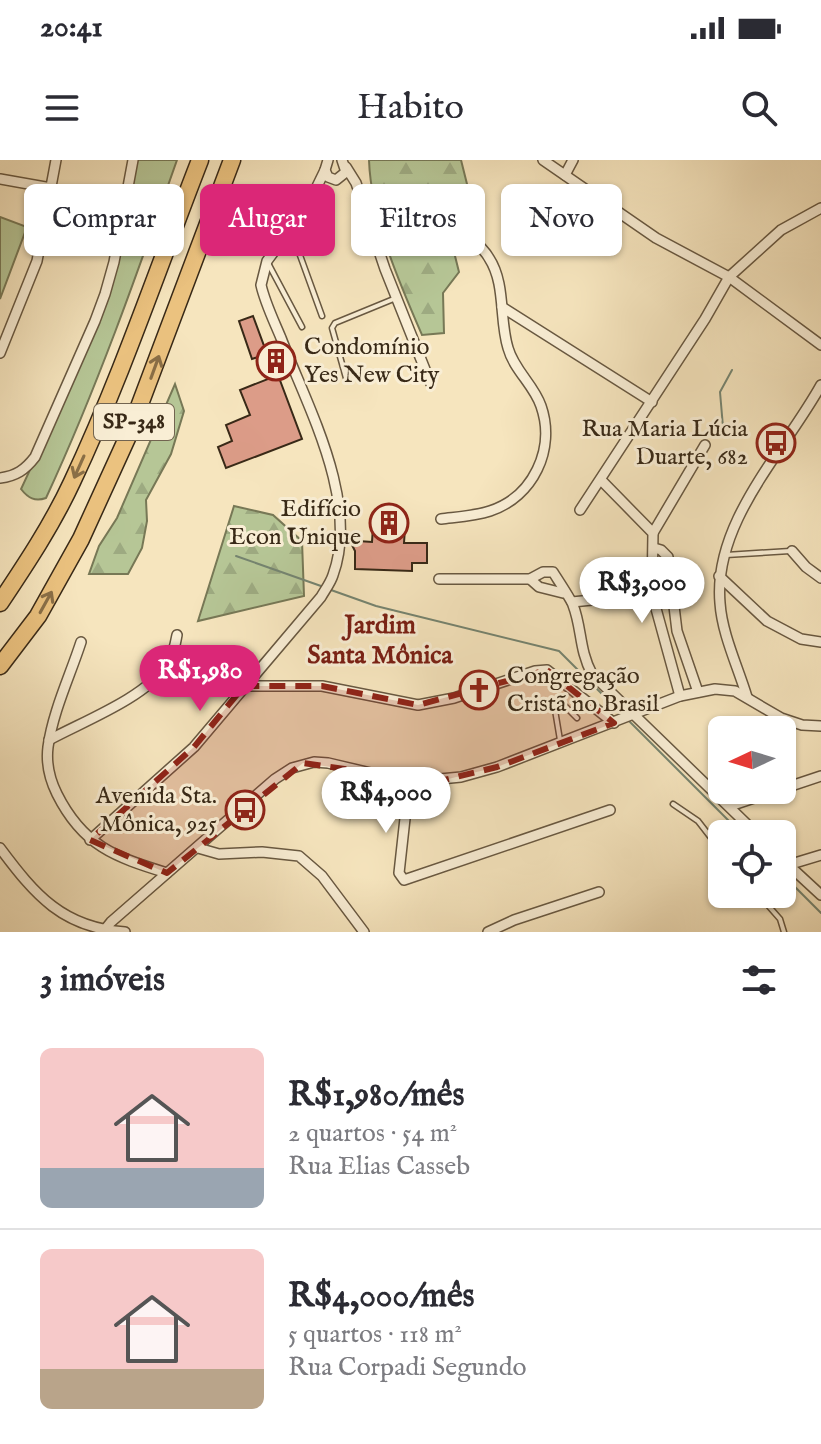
<!DOCTYPE html>
<html lang="pt">
<meta charset="utf-8">
<style>
:root{--surface:#fff;--page:#f7f7f7;--text:#2b2b33;--muted:#7c7c81;--line:#e1e1e2;--accent:#db2777}
body{margin:0;font-family:"IM FELL English",serif;background:var(--page);color:var(--text);height:100vh;display:flex;flex-direction:column;font-size:30px;white-space:nowrap}
*{box-sizing:border-box;margin:0}
p{font-size:26px;color:var(--muted)}
.icon{flex:none;width:44px;height:44px;fill:none;stroke:currentColor;stroke-width:2;stroke-linecap:round;stroke-linejoin:round}
.map{position:relative;height:772px;overflow:hidden}
.drawer{display:flex;flex-direction:column;background:var(--surface);flex:1}
.drawer>*{flex:none}
.guide{position:absolute;left:24px;top:24px;width:774px;height:72px;display:flex;gap:16px}
.needle{width:52px;rotate:266deg}
.fabs{position:absolute;left:708px;top:556px;display:grid;gap:16px}
.fabs a{display:grid;place-items:center;width:88px;height:88px;border-radius:12px;background:var(--surface);box-shadow:0 2px 6px #0004;font-size:40px}
.price{position:absolute;translate:-50% -68px;padding:0 18px;border-radius:28px;background:#fff;color:#222;font-size:26px;line-height:52px;filter:drop-shadow(0 2px 4px #0008)}
.price::after{content:'';position:absolute;left:50%;top:48px;width:24px;height:18px;margin-left:-12px;background:inherit;clip-path:polygon(0 0,100% 0,50% 100%)}
.price.current{background:var(--accent);color:#fff}
ul{padding:0;list-style:none}
li{display:flex;align-items:center;gap:24px;height:200px;padding:0 40px}
li+li{border-top:2px solid var(--line)}
li span{display:grid;place-items:center;flex:none;width:224px;height:160px;border-radius:12px;color:#555}
li>.icon{margin-inline-start:auto}
span .icon{width:96px;height:96px;fill:#fffc;stroke-width:1}
li b{font-size:34px}
h2{display:flex;justify-content:space-between;align-items:center;height:96px;padding:0 40px;font-size:34px}
.tag{padding:0 28px;border-radius:12px;background:var(--surface);box-shadow:0 2px 6px #0004;font-size:28px;line-height:72px}
.tag.current{background:var(--accent);color:#fff}
.status{display:flex;justify-content:space-between;align-items:center;height:56px;padding:0 40px;background:var(--surface);direction:ltr}
.status svg{height:22px;fill:currentColor}
header{display:flex;justify-content:space-between;align-items:center;height:104px;padding:0 40px;background:var(--surface);font-size:36px;font-weight:600}
.map>svg:first-child{display:block}
</style>
<div class="status"><b>20:41</b><svg viewBox="0 0 49 12"><path d="M0 12V9h3v3zM5 12V6h3v6zM10 12V3h3v9zM15 12V0h3v12zM26 1h20v11H26zM47 4h2v5h-2z"/></svg></div>
<header><svg class="icon" aria-label="menu" viewBox="0 0 24 24"><path d="M4 6h16M4 12h16M4 18h16"/></svg>Habito<svg class="icon" aria-label="search" viewBox="0 0 24 24"><circle cx="10" cy="10" r="6"/><path d="M15 15l6 6"/></svg></header>
<div class="map">
<svg width="821" height="772" viewBox="0 0 821 772">
<defs>
<pattern id="forest-firs" width="22" height="20" patternUnits="userSpaceOnUse" patternTransform="scale(2)"><rect width="22" height="20" fill="#b6c696"/><path d="M5 1l3.5 6h-7zM16 11l3.5 6h-7z" fill="#9daa81"/></pattern>
</defs>
<rect width="100%" height="100%" fill="#f6e5be"/>
<filter id="stains"><feTurbulence type="fractalNoise" baseFrequency=".0025" numOctaves="4"/><feColorMatrix values="0 0 0 0 .2 0 0 0 0 .09 0 0 0 0 .02 0 0 0 .5 -.17"/></filter>
<radialGradient id="worn" r=".72"><stop offset=".6" stop-color="#630" stop-opacity="0"/><stop offset="1" stop-color="#630" stop-opacity=".3"/></radialGradient>
<g fill="#b6c696" stroke="#777856" stroke-width="2">
<path d="M135 0H177C137 114 97 228 46 338 35 342 28 338 21 329L99 162Z"/>
<path d="M0 57 27 67 0 139Z"/>
</g>
<g fill="url(#forest-firs)" stroke="#777856" stroke-width="2">
<path d="M369 0H461L469 32 451 41 448 68 459 112 443 133 444 173 422 175C399 122 371 58 369 0Z"/>
<path d="M175 224 184 251 171 294 146 340 147 361 142 388 128 414H89L99 386 117 358Z"/>
<path d="M234 346 273 355 302 381 304 436 198 461Z"/>
</g>
<g fill="none" stroke-linecap="round" stroke-linejoin="round">
<g stroke="#758470" stroke-width="2">
<path d="M723 267 720 232 732 210"/>
<path d="M236 396 321 426"/>
<path d="M331 430 376 446 559 491 622 554"/>
<path d="M627 559 742 674"/>
<path d="M782 714 821 753"/>
</g>
</g>
<g fill="#dc9c88" stroke="#382917" stroke-width="2">
<path d="M253 156 267 194 252 199 239 161Z"/>
<path d="M278 215 302 279 226 308 218 287 232 281 226 265 250 255 240 230Z"/>
<path d="M374 352 406 354 404 383H427V403H412V411L355 409V391L347 375 354 372 358 381 372 382Z"/>
</g>
<g fill="none" stroke-linecap="round" stroke-linejoin="round">
<defs>
<g id="service">
<path d="M288 75 297 87 322 156"/>
<path d="M269 105 302 167"/>
<path d="M346 218 332 168 335 163 396 138"/>
<path d="M726 395 790 391"/>
<path d="M560 580 555 550 563 544 577 558"/>
<path d="M673 644 698 661 722 692"/>
<path d="M758 734 780 759 784 772"/>
</g>
<g id="minor">
<path d="M328 0 325 10 328 17 336 20 346 12 342 0"/>
<path d="M543 0 656 78 729 117 821 185"/>
<path d="M346 7 356 23 385 109 430 222"/>
<path d="M565 15 573 0"/>
<path d="M0 19 51 28"/>
<path d="M502 147 652 242"/>
<path d="M0 193 37 101 56 0"/>
<path d="M0 318C16 316 25 310 35 297L95 161 105 134 114 102 133 0"/>
<path d="M601 320 653 373 652 434 680 536"/>
<path d="M580 350 705 159 729 117 781 70 821 48"/>
<path d="M441 359C457 357 475 356 490 351 533 337 556 289 541 246 534 225 514 210 508 188 499 159 506 124 489 98 483 87 472 79 463 71"/>
<path d="M653 373 705 285"/>
<path d="M654 388 661 390 668 397 677 471 698 532"/>
<path d="M792 391 806 407 821 418"/>
<path d="M719 416 767 461 801 479 821 482"/>
<path d="M439 419H530L543 412H553C556 417 572 441 573 445 582 468 579 490 592 514L757 674"/>
<path d="M530 419 539 427 563 433"/>
<path d="M572 442 652 434"/>
<path d="M81 482C70 516 53 551 48 587 46 603 50 620 57 634 83 686 115 697 167 713"/>
<path d="M244 526H322L418 545 454 538 535 511 547 510 614 563"/>
<path d="M747 537C738 507 722 474 720 443 713 362 784 292 821 225"/>
<path d="M49 580C84 561 145 538 167 505 173 496 175 486 177 475"/>
<path d="M409 622 399 713 404 720 610 650"/>
<path d="M782 629 821 616"/>
<path d="M730 646 778 630"/>
<path d="M90 680 194 587 321 437C325 430 331 422 333 415 360 341 307 246 281 178 274 161 265 143 261 125L267 101 307 47 325 10"/>
<path d="M0 688C35 735 63 768 125 772"/>
<path d="M198 688 219 694 262 692 299 696 322 716 364 772"/>
<path d="M782 699 821 735"/>
<path d="M788 705 821 695"/>
<path d="M103 772 111 762 275 619 292 608 314 602 328 603 409 622 461 617 497 607 680 536 715 529 735 531 781 558 802 565 821 566"/>
<path d="M488 772 514 760 599 732"/>
</g>
<g id="motorway">
<path d="M0 443C26 404 52 365 72 322 121 218 158 108 200 0"/>
<path d="M0 506 38 456 81 379 128 276 232 0"/>
</g>
</defs>
<use href="#service" stroke="#685841" stroke-width="7"/>
<use href="#minor" stroke="#685841" stroke-width="12"/>
<use href="#motorway" stroke="#382917" stroke-width="19"/>
<use href="#service" stroke="#f9eed5" stroke-width="4"/>
<use href="#minor" stroke="#f9eed5" stroke-width="9"/>
<use href="#motorway" stroke="#ebc27f" stroke-width="16"/>
</g>
<defs><path id="oneway-shaft" d="M-6 0H5M1.5-3L5.5 0L1.5 3" fill="none" stroke-width="1.6" stroke-linecap="round" stroke-linejoin="round" transform="scale(2)"/></defs>
<g stroke="#896e46">
<use href="#oneway-shaft" transform="translate(155 207) rotate(-70)"/>
<use href="#oneway-shaft" transform="translate(79 307) rotate(114)"/>
<use href="#oneway-shaft" transform="translate(46 442) rotate(-61)"/>
</g>
<path fill="#8f2418" fill-opacity="0.2" stroke="#8f2418" stroke-width="6" stroke-dasharray="16 10" stroke-linejoin="round" d="M547 510 614 563 497 607 436 622 303 603 167 713 90 680 194 587 244 526H322L418 545Z"/>
<defs>
<symbol id="building-ring" viewBox="-11 -11 22 22"><circle r="9.5" fill="#f9eed5" stroke="#8f2418" stroke-width="1.5"/><path d="M-4-6H4V6H1V3H-1V6H-4ZM-2.5-4.3h1.7v1.8h-1.7ZM.8-4.3h1.7v1.8H.8ZM-2.5-1h1.7V.8h-1.7ZM.8-1h1.7V.8H.8Z" fill="#8f2418"/></symbol>
<symbol id="bus-ring" viewBox="-11 -11 22 22"><circle r="9.5" fill="#f9eed5" stroke="#8f2418" stroke-width="1.5"/><path d="M-5-6H5V4H4V6H2V4H-2V6H-4V4H-5ZM-3.5-4V0h7V-4ZM-3.5 1.2v1.5H-2V1.2ZM2 1.2v1.5H3.5V1.2Z" fill="#8f2418"/></symbol>
<symbol id="church-ring" viewBox="-11 -11 22 22"><circle r="9.5" fill="#f9eed5" stroke="#8f2418" stroke-width="1.5"/><path d="M-1.2-6h2.4v3.5h3.3v2.4h-3.3V6h-2.4V-.1h-3.3v-2.4h3.3Z" fill="#8f2418"/></symbol>
</defs>
<g fill-rule="evenodd">
<use href="#building-ring" x="254" y="179" width="44" height="44"/>
<use href="#bus-ring" x="754" y="261" width="44" height="44"/>
<use href="#building-ring" x="367" y="341" width="44" height="44"/>
<use href="#church-ring" x="457" y="508" width="44" height="44"/>
<use href="#bus-ring" x="223" y="628" width="44" height="44"/>
</g>
<g text-anchor="middle" dominant-baseline="central" stroke-width="6" stroke-linejoin="round" paint-order="stroke">
<rect fill="#f9eed5" stroke="#726450" stroke-width="2" x="94" y="244" width="80" height="36" rx="6"/>
<g font-size="22" font-weight="bold" fill="#382917">
<text x="134" y="262">SP-348</text>
</g>
<g font-size="24" fill="#382917" stroke="#f9eed5" text-anchor="end">
<text x="304" y="187" text-anchor="start">Condomínio<tspan x="304" dy="28">Yes New City</tspan></text>
<text x="748" y="269">Rua Maria Lúcia<tspan x="748" dy="28">Duarte, 682</tspan></text>
<text x="361" y="349">Edifício<tspan x="361" dy="28">Econ Unique</tspan></text>
<text x="507" y="516" text-anchor="start">Congregação<tspan x="507" dy="28">Cristã no Brasil</tspan></text>
<text x="217" y="636">Avenida Sta.<tspan x="217" dy="28">Mônica, 925</tspan></text>
</g>
<g font-size="26" font-weight="bold" fill="#7a1f14" stroke="#f9eed5">
<text x="380" y="465">Jardim<tspan x="380" dy="30">Santa Mônica</tspan></text>
</g>
</g>
<rect width="100%" height="100%" filter="url(#stains)"/>
<rect width="100%" height="100%" fill="url(#worn)"/>
</svg>
<div class="fabs">
<a><svg class="needle" viewBox="-14 -14 28 28"><path d="M0-13l5 13h-10z" fill="#e53935"/><path d="M0 13l5-13h-10z" fill="#7c7c81"/></svg></a>
<a><svg class="icon" aria-label="locate" viewBox="0 0 24 24"><circle cx="12" cy="12" r="6"/><path d="M12 2v4M12 18v4M2 12h4M18 12h4"/></svg></a>
</div>
<b class="price" style="left:642px;top:465px">R$3,000</b>
<b class="price current" style="left:200px;top:553px">R$1,980</b>
<b class="price" style="left:386px;top:675px">R$4,000</b>
<div class="guide">
<a class="tag">Comprar</a>
<a class="tag current">Alugar</a>
<a class="tag">Filtros</a>
<a class="tag">Novo</a>
</div>
</div>
<section class="drawer">
<h2>3 imóveis<svg class="icon" aria-label="filters" viewBox="0 0 24 24"><path d="M4 7h16M4 17h16"/><circle cx="9" cy="7" r="2"/><circle cx="15" cy="17" r="2"/></svg></h2>
<ul>
<li><span style="background:linear-gradient(#f6c9c9 75%,#9aa5b1 0)"><svg class="icon" aria-label="home" viewBox="0 0 24 24"><path d="M3 11l9-7 9 7M6 9v11h12V9"/></svg></span><div><b>R$1,980/mês</b><p>2 quartos · 54 m²</p><p>Rua Elias Casseb</p></div></li>
<li><span style="background:linear-gradient(#f6c9c9 75%,#b9a48a 0)"><svg class="icon" aria-label="home" viewBox="0 0 24 24"><path d="M3 11l9-7 9 7M6 9v11h12V9"/></svg></span><div><b>R$4,000/mês</b><p>5 quartos · 118 m²</p><p>Rua Corpadi Segundo</p></div></li>
</ul>
</section>
